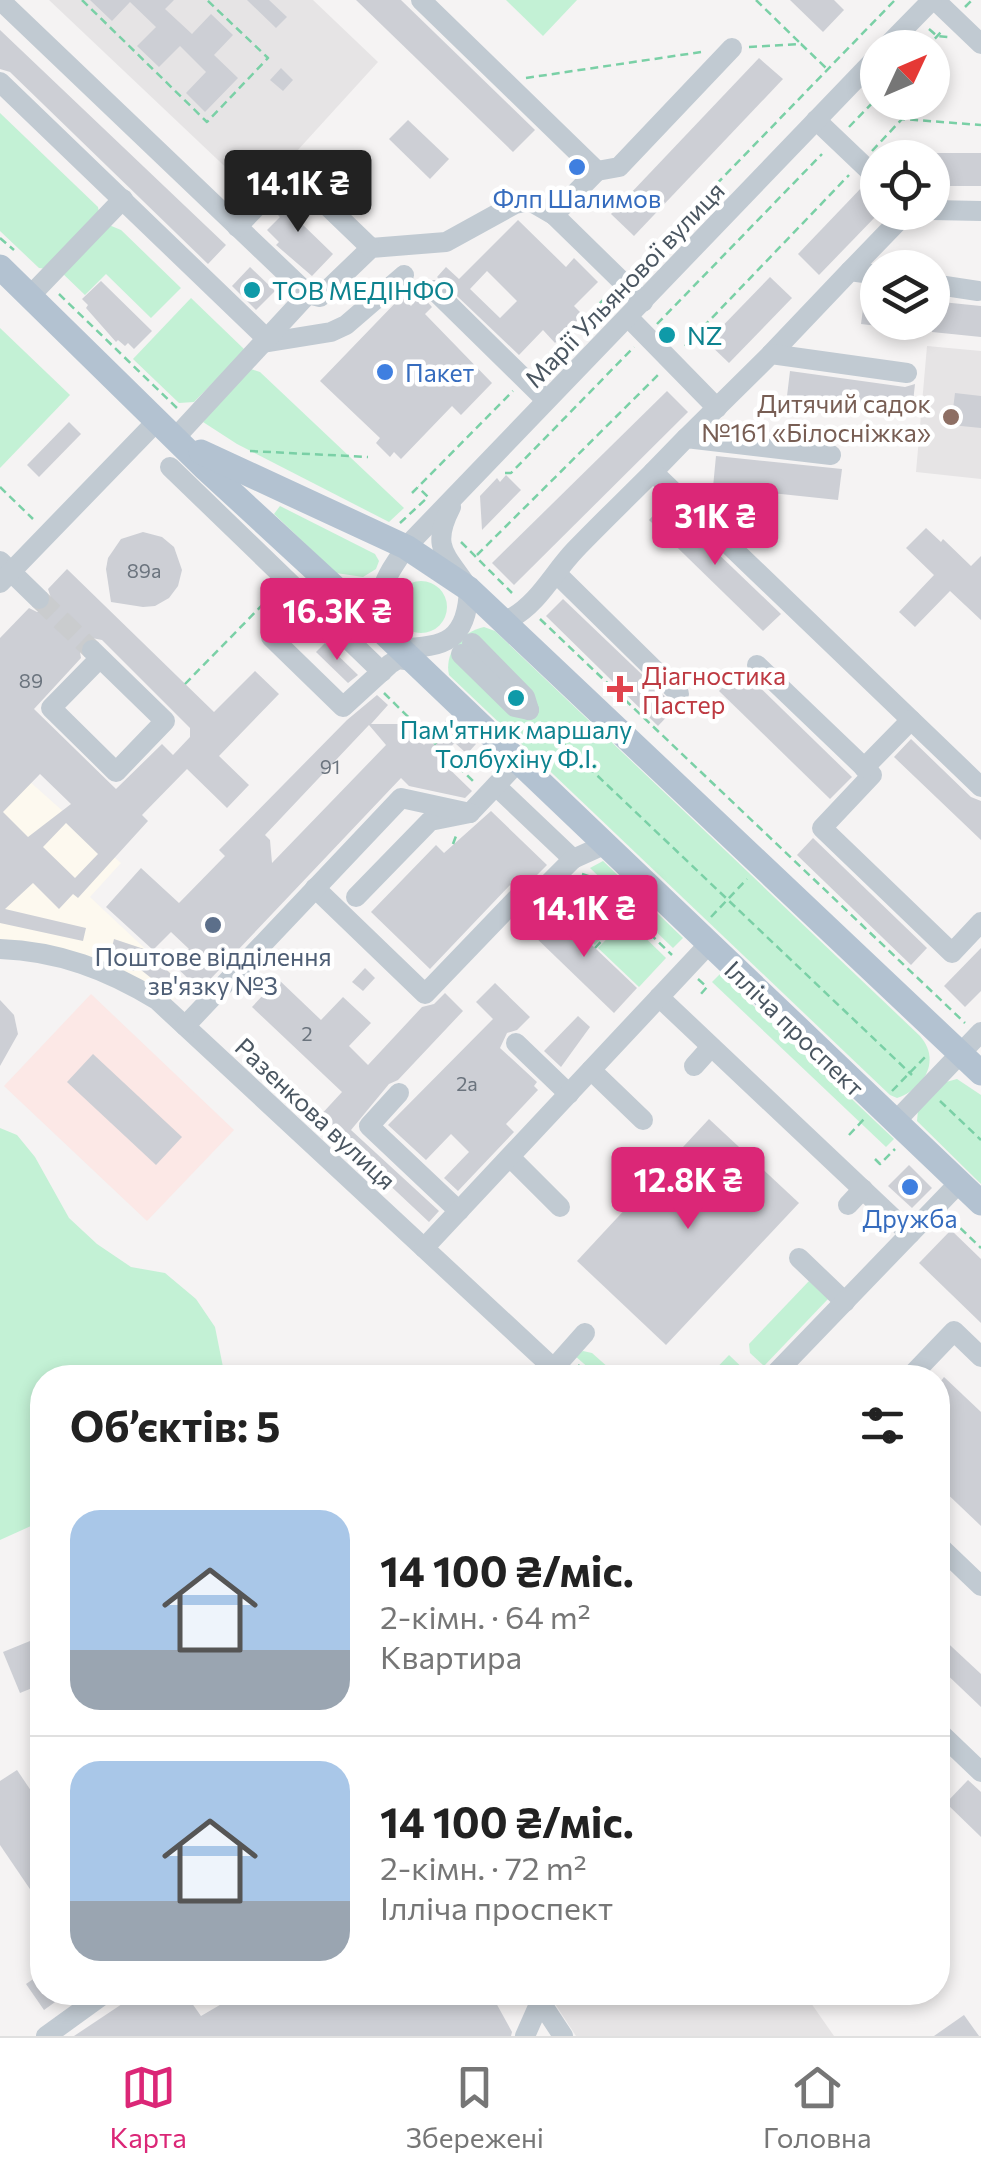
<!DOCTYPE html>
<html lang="uk">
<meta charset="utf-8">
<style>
:root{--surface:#fff;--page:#f6f6f6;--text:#222;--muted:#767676;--line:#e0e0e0;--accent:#db2777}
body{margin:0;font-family:Commissioner,sans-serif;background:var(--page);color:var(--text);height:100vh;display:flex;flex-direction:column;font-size:38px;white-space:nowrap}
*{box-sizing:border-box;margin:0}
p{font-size:32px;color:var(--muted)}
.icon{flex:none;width:55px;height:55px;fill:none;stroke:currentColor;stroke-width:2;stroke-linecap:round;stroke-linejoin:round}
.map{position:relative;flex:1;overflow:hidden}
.side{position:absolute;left:30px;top:1365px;width:920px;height:640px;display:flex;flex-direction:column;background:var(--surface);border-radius:40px;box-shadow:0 5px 15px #0003}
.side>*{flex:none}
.needle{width:65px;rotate:46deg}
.tools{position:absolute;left:860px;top:30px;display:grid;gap:20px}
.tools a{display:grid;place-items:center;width:90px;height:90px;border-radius:50%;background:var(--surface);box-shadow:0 5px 15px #0003;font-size:50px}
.price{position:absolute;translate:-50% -85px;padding:0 22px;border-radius:10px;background:var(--accent);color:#fff;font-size:32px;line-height:65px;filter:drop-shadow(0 2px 5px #0008)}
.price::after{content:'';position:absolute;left:50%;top:60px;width:30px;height:22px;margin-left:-15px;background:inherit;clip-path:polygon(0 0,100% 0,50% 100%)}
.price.on{background:#222;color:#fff}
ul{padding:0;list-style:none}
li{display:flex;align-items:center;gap:30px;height:250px;padding:0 40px}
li+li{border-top:2px solid var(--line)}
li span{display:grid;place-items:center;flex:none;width:280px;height:200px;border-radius:30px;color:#555}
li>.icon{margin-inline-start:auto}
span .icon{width:120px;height:120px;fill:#fffc;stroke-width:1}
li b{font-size:42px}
h2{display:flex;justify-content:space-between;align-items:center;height:120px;padding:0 40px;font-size:42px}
.tab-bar{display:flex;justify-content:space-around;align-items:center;height:140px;border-top:2px solid var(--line);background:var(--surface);font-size:28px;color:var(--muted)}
.tab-bar a{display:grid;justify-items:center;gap:5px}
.tab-bar .on{color:var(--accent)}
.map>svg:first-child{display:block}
</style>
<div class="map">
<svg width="981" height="2036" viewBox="0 0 981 2036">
<rect width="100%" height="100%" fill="#f5f3f3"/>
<path fill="#fdf9ef" d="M0 755 121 863 90 897 186 987 160 1013 150 1004 57 962 0 955Z"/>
<g fill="#e6e4e5">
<path d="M49 0H313L378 62 256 196Z"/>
<path d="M927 346 981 351V479L916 472Z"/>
<path d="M548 1993H804L834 2036H576Z"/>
</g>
<path fill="#fce8e6" d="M91 994 234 1130 147 1221 4 1086Z"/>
<g fill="#c3f1d5">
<path d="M506 0H577L543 36Z"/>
<path d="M0 113 98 207 99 212 48 269 39 268 0 231Z"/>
<path d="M109 225 121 230 181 288 151 318 106 274 85 295 60 271Z"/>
<path d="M191 298 245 350 194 402 179 403 133 359Z"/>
<path d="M0 328 70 395 0 468Z"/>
<path d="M248 368 260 372 404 508 389 522 237 444 203 422Z"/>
<path d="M280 506 375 554 379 561 376 569 363 577 336 573 274 514Z"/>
<circle cx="421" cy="607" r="26"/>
<path d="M484 627 495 631 920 1036C941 1060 925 1088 897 1098L890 1095 449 675C444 653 461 632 484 627Z"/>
<path d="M603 861 683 938 673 948 590 868Z"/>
<path d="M582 878 623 916 595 945 555 907Z"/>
<path d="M626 919 666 958 639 987 598 948Z"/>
<path d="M720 974 894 1139 886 1147 712 982Z"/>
<path d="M957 1079 981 1095V1184L917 1121 918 1110 946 1082Z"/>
<path d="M0 1128 17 1135 35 1157 69 1218 97 1244 131 1267 165 1273 196 1299 215 1327 225 1377 42 1378V1521L0 1540Z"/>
<path d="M809 1281 828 1299 764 1366 750 1353 749 1344Z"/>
<path d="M583 1351 592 1353 619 1377H599L574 1355Z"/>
<path d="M729 1355 752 1377H708Z"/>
</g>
<g fill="#cdcfd5" fill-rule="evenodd">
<path d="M90 0H174L165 9 192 34 211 14 233 35 214 55 238 78 205 112 186 93 206 72 180 46 159 67 137 46 156 27 130 2 112 21Z"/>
<path d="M247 0H269L287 17 276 28Z"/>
<path d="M356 0H401L535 130 513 152Z"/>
<path d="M790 0H834L844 10 823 32Z"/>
<path d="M0 30 226 245 208 264 10 72 0 69Z"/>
<path d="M759 58 783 79 634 236 611 214Z"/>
<path d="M281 68 293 80 283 91 270 80Z"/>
<path d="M408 120 449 159 430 179 389 139Z"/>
<rect x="932" y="153" width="49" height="33"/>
<path d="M864 185 878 198V214L819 275 798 254Z"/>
<path d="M291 190 313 211 301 223 333 254 312 276 276 245 279 242 267 230 280 217 273 210Z"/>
<path d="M518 220 566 267 574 258 598 282 574 306 583 315 555 343 543 330 519 355 437 277 446 267 459 279ZM487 271 517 301 500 318 470 289Z"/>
<path d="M250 267 275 291 256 310 232 286Z"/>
<path d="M770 277 792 298 729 363 707 342Z"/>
<path d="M101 281 152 331 134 349 128 343 125 346 118 340 116 342 86 308 88 305 82 299Z"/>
<path d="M865 294 878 295V326L861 324Z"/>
<path d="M421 295 432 307 425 314 492 383 461 415 452 406 401 459 394 452 390 457 376 443 380 438 320 381 401 297 411 306Z"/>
<path d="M932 301 981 306V337L932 332Z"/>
<path d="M790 371 905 387 915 384 912 411 787 396Z"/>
<path d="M667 391 688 412 514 585 492 563Z"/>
<path d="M955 393 981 396V428L951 425Z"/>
<path d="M69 422 81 434 39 477 27 465Z"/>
<path d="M716 456 842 469 838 500 713 487Z"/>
<path d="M506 475 521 490 482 530 480 496 497 478 500 482Z"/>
<path d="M665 503 781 614 763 631 649 520Z"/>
<path d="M926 528 941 542 943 539 971 566 981 556V620L950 591 915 627 899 612 934 575 906 548Z"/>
<path d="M143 532 162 537 174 547 182 570 178 586 169 598 155 606 143 607 111 602 106 569 108 558 121 539Z"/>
<path d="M67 569 214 712 255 671 279 694 219 756 249 785 227 808 187 769 142 815 148 821 78 898 73 894 59 909 33 883 5 909 86 928 83 941 0 923V638L29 608 37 612 48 609 52 601 48 589ZM87 637 102 640 190 728V737L173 755 162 744 116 789 34 709 81 658 79 646ZM40 774 71 804 28 837 3 812ZM66 823 98 854 75 878 43 847Z"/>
<path d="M563 599 676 707 658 726 546 616Z"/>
<path d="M325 643 358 675 348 683 316 652Z"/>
<path d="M741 669 852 777 830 799 719 691Z"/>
<path d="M377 695 388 705 371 724H403L424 745 449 717 476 744 467 754 455 743 437 757 472 791 465 798 409 786 401 778 200 990 174 965 189 949 171 932 153 950 106 907 141 868 179 903 225 856 219 850 347 720ZM369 725 386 745 272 863 270 840 265 835Z"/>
<path d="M911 739 971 797 981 801V840L894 757Z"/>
<path d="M491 811 547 865 536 876 512 883 430 969 371 912 436 845 444 853Z"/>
<path d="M813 838 927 948 911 965 797 855Z"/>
<path d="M553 908 637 988 614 1013 530 932Z"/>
<path d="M114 939 147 950 175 978 165 989 136 966 134 971 109 960Z"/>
<path d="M981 948V991L965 1007 944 986Z"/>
<path d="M365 968 375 978 363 991 352 982Z"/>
<path d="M278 979 321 1020 343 997 371 1023 349 1046 368 1065 422 1007 434 1004 445 993 463 1011 398 1080 389 1084 351 1130 439 1211 429 1222 318 1118 342 1092 252 1007Z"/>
<path d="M495 983 530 1017 517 1030 507 1033 500 1048 537 1082 534 1086 538 1090 506 1124 514 1132 458 1191 444 1178 469 1152 451 1134 426 1160 388 1125 493 1019 476 1002Z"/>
<path d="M0 1000 14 1015 18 1034 0 1066Z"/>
<path d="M578 1016 590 1027 561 1067 544 1051Z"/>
<path d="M93 1054 182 1137 156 1165 67 1082Z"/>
<path d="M709 1119 799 1203 666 1345 577 1261Z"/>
<path d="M909 1165 932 1188 912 1208 888 1186Z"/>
<path d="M951 1230 981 1259V1323L919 1263Z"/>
<path d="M944 1377 981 1412V1526L938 1485V1385Z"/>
<path d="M938 1634 981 1674V1707L938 1666Z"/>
<path d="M30 1641 42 1671V1684L20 1693 3 1652Z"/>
<path d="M17 1770 42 1807V1889L34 1895 0 1845V1781Z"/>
<path d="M968 1780 981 1792V1837L946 1803Z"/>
<path d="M42 1973V1992H69L44 2010 26 1984Z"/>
<path d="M140 1992H184L201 2016 242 1992H490L512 2032 511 2036H74Z"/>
<path d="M964 2015 979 2036H934Z"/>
</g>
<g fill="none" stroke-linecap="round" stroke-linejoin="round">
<path stroke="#caccce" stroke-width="20" stroke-dasharray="20 10" stroke-linecap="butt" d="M39 599 92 650"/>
<g stroke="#7ad0a6" stroke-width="2.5" stroke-dasharray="8 5" stroke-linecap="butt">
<path d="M82 0 207 122 268 58 207 0"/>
<path d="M756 0 801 44"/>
<path d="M965 7 972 0"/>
<path d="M929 29 937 36 948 37"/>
<path d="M749 47 801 44 826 68"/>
<path d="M926 48 942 31"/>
<path d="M526 78 701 52"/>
<path d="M849 127 878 97"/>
<path d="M872 151 902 119 981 125"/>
<path d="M0 238 14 250"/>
<path d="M635 268 895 0"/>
<path d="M59 294 179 410"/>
<path d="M657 324 822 154"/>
<path d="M685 346 849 175"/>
<path d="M536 368 608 295"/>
<path d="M250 451 368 457"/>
<path d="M505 473H511L634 347"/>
<path d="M0 487 33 519"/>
<path d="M412 493 513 391"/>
<path d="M400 523 428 497 418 487"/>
<path d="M461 542 512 593"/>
<path d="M477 555 659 374"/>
<path d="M540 619 965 1023"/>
<path d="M185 684 273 594"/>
<path d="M384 693 474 782"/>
<path d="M541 722 912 1075"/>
<path d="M453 844 456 836"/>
<path d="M582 874 591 877 672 955"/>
<path d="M711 917 747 879"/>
<path d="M595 948 628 913"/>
<path d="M698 979 707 987 700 995"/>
<path d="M892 1091 928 1054"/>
<path d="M940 1101 981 1140"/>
<path d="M849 1135 865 1118"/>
<path d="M875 1159 880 1164 895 1149"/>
<path d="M951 1219 981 1248"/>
<path d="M578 1365 592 1378"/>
</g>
<g stroke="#c1cad2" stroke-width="20">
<path d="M0 0 308 294 320 297 371 248 446 242 515 204 530 201 554 215"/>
<path d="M421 0 597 171 554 215 643 302"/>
<path d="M935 0 981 44"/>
<path d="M885 48 932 0"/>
<path d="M0 82 267 339"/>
<path d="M816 120 878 179"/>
<path d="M597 171 619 167 732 48"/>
<path d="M932 210 981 211"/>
<path d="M237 227 291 171 371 248"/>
<path d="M850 271 907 212"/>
<path d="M932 284 978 291"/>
<path d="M434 290 546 400"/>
<path d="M30 296 123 199"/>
<path d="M628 317 717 408"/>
<path d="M263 343 331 332 346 325 404 275"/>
<path d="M771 354 850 271 878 275"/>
<path d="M175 438 308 294"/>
<path d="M686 438 771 354 907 373"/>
<path d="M170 467 382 672"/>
<path d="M653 472 686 438 831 455"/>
<path d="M0 561 39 599"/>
<path d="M558 575 679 694"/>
<path d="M0 583 157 421"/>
<path d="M499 618 510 619C539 603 553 573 575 550 600 524 627 498 653 472L981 787"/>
<path d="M385 634C374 594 383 581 406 547L878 56"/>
<path d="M271 637 343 707 390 664 398 659 413 661"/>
<path d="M472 643 525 697 529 710"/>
<path d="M399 648C446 648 467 640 469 589 446 554 430 548 451 507"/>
<path d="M92 650 165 721 116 772 51 708 100 658"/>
<path d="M461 654 515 707 529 710"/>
<path d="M757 665 872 775 822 828 952 953 981 922"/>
<path d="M864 768 911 720"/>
<path d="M496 786 573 859 604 845"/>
<path d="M315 888 425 994 522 893 543 889 573 859"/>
<path d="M356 897 430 821 470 813 519 761"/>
<path d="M0 949C58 951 108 970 157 1000L564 1378"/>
<path d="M659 997 910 1234"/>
<path d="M185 1026 401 798 470 813"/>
<path d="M516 1043 569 1094"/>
<path d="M694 1066 711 1047"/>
<path d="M591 1070 643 1120"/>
<path d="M399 1093 369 1126 459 1211"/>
<path d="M895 1122 981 1032"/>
<path d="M510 1157 560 1207"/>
<path d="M848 1205 863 1189"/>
<path d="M424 1248 708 945"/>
<path d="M799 1258 845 1302"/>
<path d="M554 1368 585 1333"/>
<path d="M771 1378 959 1183"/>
<path d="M909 1378 954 1331 981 1357"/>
<path d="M938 1545 981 1586"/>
<path d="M938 1731 981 1772"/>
<path d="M534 1992 563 2036"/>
<path d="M46 2036 107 1992"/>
<path d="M525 2036 540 2002"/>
</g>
<g stroke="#b3c2d1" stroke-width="25">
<path d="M0 267 205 468 385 634 981 1203"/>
<path d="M201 452 406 547 469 589 981 1073"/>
</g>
</g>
<g fill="#3f7fe0" stroke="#fff" stroke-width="4">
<circle cx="577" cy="167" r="10"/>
<circle cx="385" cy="372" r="10"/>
<circle cx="910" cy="1187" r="10"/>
</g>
<g fill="#0f9aa8" stroke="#fff" stroke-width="4">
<circle cx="252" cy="290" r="10"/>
<circle cx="667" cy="335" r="10"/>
<circle cx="516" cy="698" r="10"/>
</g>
<circle fill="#8d6e63" stroke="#fff" stroke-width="4" cx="951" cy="417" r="10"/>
<path fill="#e0444e" stroke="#fff" stroke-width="4" d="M615 674h10v10h10v10h-10v10h-10v-10h-10v-10h10z"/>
<circle fill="#5c6f8a" stroke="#fff" stroke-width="4" cx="213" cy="925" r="10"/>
<g text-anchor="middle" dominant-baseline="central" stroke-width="9" stroke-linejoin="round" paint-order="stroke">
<g font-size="20" fill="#6b747e">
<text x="144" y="570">89а</text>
<text x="31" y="680">89</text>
<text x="330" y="766">91</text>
<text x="307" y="1033">2</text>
<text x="467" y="1083">2а</text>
</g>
<g font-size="25" fill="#366cbe" stroke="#fff">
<text x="577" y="198">Флп Шалимов</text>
<text x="405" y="372" text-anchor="start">Пакет</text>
<text x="910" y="1218">Дружба</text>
</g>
<g font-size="25" fill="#4a5661" stroke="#fff">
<text transform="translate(624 284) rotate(-46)">Марії Ульянової вулиця</text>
<text transform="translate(795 1028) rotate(44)">Ілліча проспект</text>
<text transform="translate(316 1113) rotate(43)">Разенкова вулиця</text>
</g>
<g font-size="25" fill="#0d838f" stroke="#fff" text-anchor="start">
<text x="272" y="290">ТОВ МЕДІНФО</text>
<text x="687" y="335">NZ</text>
<text x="516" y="729" text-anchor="middle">Пам'ятник маршалу<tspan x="516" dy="29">Толбухіну Ф.І.</tspan></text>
</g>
<g font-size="25" fill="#785e54" stroke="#fff" text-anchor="end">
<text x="931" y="403">Дитячий садок<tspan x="931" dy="29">№161 «Білосніжка»</tspan></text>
</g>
<g font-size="25" fill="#be3a42" stroke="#fff" text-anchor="start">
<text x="642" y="675">Діагностика<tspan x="642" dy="29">Пастер</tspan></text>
</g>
<g font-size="25" fill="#4e5e75" stroke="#fff">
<text x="213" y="956">Поштове відділення<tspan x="213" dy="29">зв'язку №3</tspan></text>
</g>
</g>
</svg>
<div class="tools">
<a><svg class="needle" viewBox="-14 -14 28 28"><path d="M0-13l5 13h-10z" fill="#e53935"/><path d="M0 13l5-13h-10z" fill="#767676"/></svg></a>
<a><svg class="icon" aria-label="locate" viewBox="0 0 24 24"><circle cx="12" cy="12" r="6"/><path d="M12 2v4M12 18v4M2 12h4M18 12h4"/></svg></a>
<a><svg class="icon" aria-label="layers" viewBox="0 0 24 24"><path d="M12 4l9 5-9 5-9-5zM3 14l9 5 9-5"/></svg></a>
</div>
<b class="price on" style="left:298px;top:235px">14.1K ₴</b>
<b class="price" style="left:715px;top:568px">31K ₴</b>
<b class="price" style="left:337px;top:663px">16.3K ₴</b>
<b class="price" style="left:584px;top:960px">14.1K ₴</b>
<b class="price" style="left:688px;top:1232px">12.8K ₴</b>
<section class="side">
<h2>Об’єктів: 5<svg class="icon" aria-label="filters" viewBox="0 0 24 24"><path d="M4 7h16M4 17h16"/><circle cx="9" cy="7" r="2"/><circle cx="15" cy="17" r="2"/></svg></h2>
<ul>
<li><span style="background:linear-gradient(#a9c7e8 70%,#9aa5b1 0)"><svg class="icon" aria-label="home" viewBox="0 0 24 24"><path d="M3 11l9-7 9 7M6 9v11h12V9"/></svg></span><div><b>14 100 ₴/міс.</b><p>2-кімн. · 64 m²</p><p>Квартира</p></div></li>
<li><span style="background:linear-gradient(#a9c7e8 70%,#9aa5b1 0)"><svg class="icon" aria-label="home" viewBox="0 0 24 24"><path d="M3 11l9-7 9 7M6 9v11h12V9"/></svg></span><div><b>14 100 ₴/міс.</b><p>2-кімн. · 72 m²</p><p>Ілліча проспект</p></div></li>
</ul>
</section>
</div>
<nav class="tab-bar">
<a class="on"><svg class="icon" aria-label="map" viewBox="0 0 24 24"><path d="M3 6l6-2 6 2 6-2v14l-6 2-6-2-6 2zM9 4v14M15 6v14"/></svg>Карта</a>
<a><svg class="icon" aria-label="saved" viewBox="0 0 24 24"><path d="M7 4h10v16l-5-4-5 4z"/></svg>Збережені</a>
<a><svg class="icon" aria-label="home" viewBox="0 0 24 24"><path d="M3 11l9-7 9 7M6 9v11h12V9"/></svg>Головна</a>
</nav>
